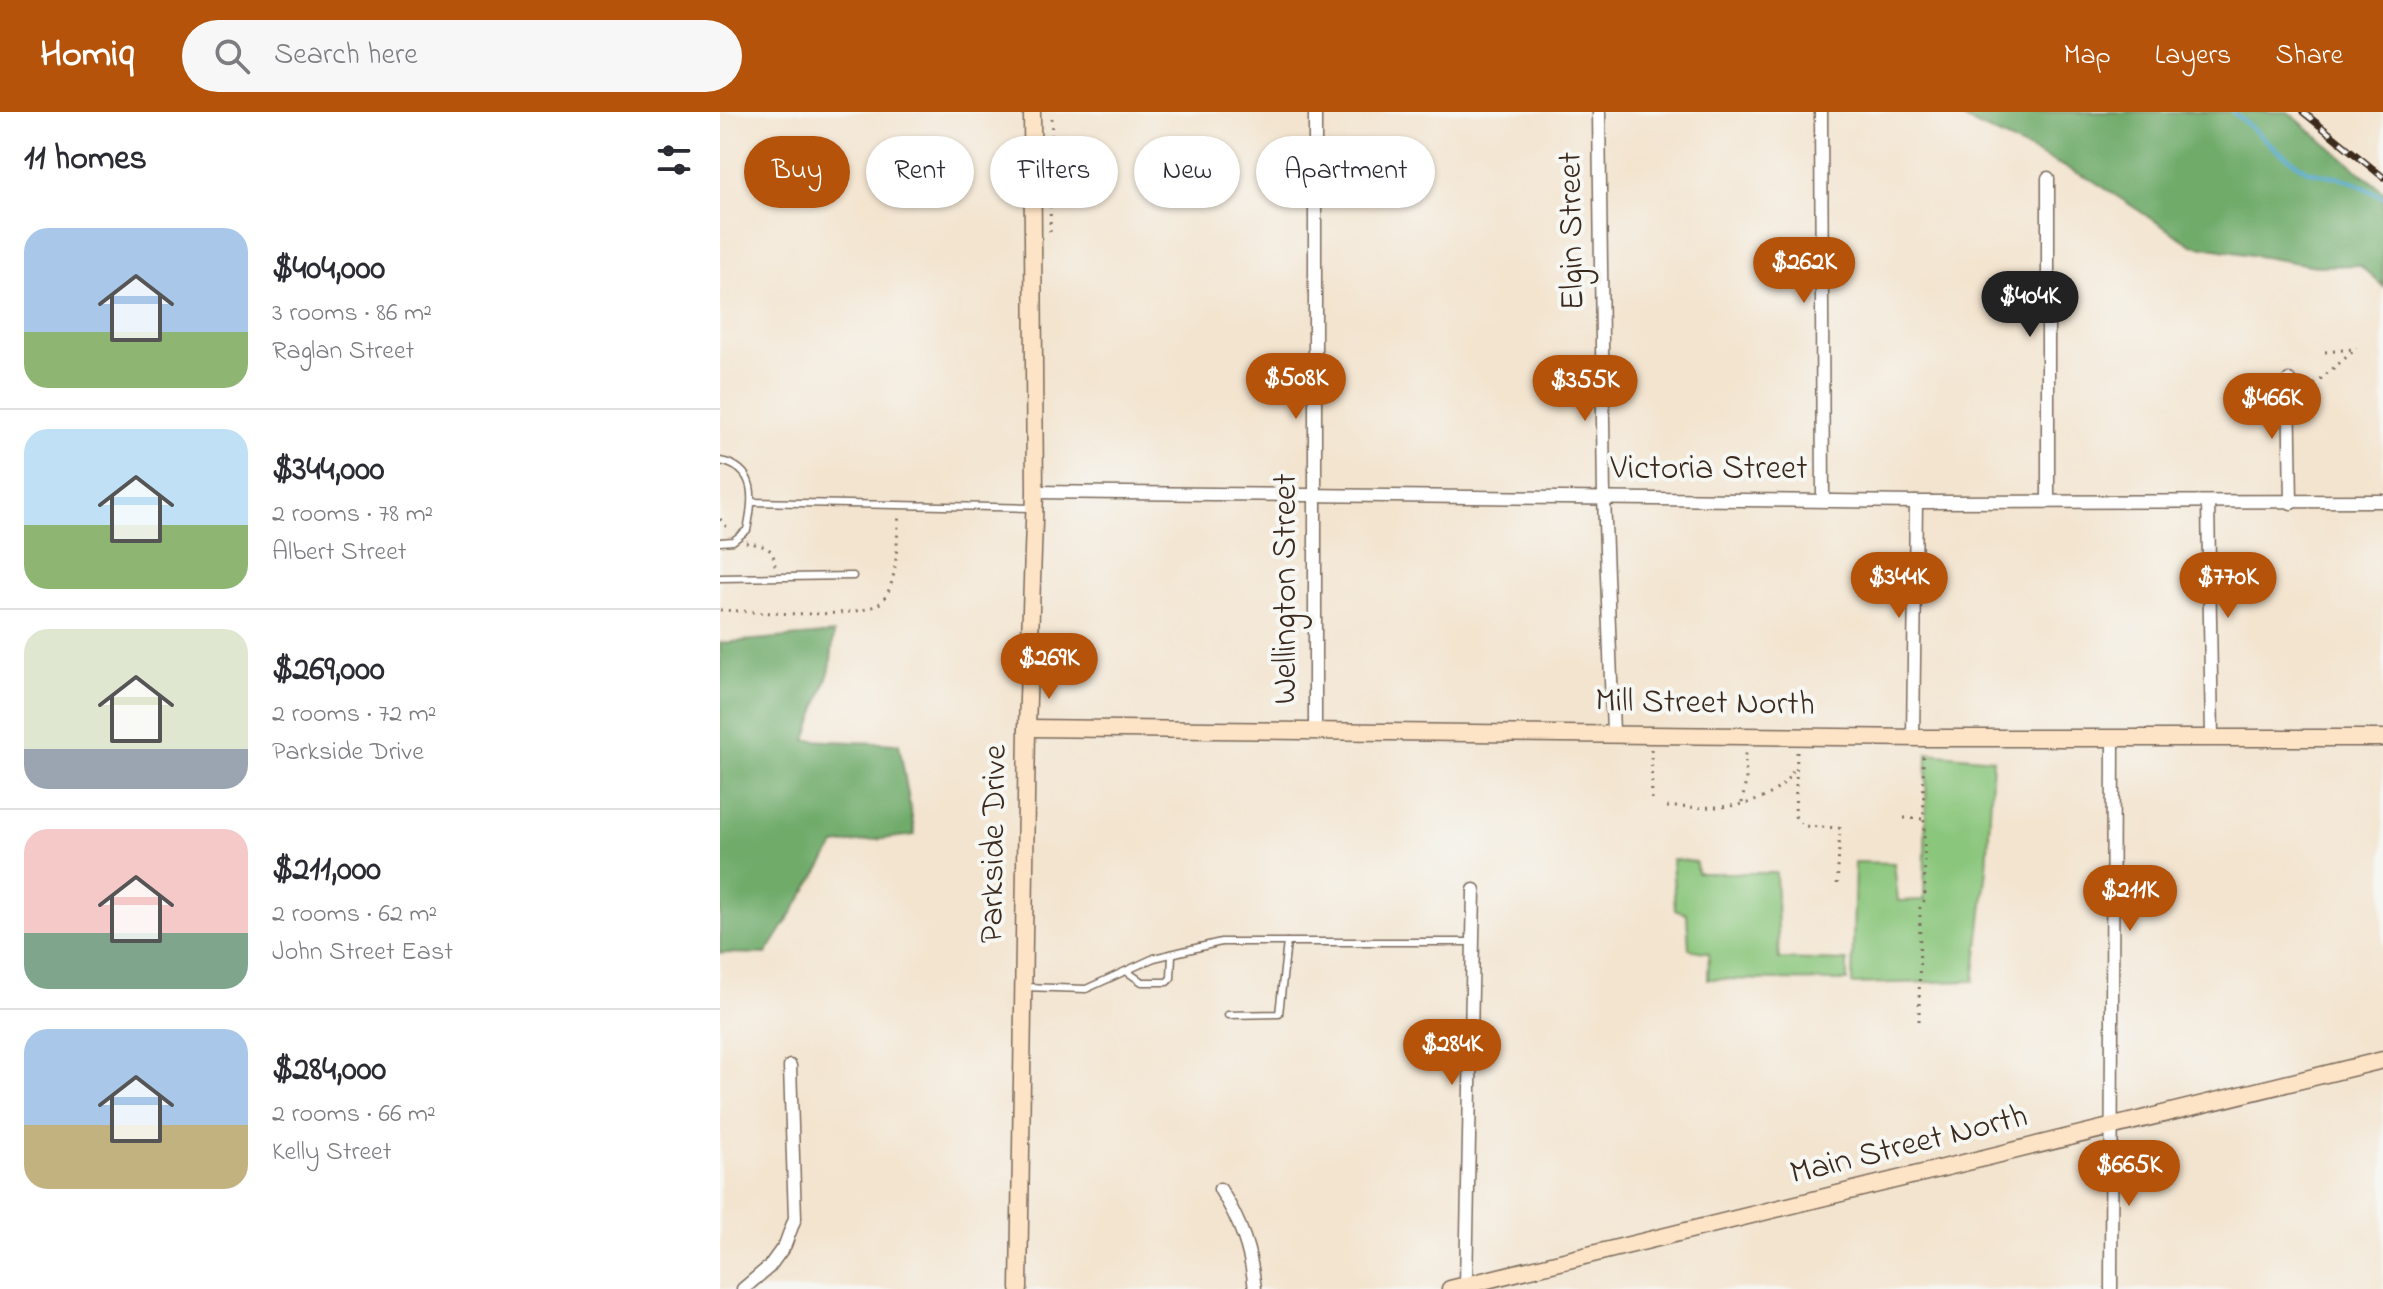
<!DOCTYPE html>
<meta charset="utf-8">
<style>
:root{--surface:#fff;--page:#f7f7f7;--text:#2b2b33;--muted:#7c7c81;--line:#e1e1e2;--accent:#b45309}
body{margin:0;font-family:"Indie Flower",sans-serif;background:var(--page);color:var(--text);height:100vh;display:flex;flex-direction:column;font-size:30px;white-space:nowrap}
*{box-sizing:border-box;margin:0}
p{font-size:26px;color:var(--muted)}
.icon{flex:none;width:44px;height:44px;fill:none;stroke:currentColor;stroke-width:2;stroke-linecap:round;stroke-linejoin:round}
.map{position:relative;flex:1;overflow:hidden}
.panel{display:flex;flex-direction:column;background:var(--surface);width:720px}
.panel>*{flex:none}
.top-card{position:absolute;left:24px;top:24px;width:760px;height:72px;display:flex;gap:16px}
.price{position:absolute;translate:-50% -68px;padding:0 18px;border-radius:28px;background:var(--accent);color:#fff;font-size:26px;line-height:52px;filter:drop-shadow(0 2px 4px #0008)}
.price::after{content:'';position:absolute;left:50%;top:48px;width:24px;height:18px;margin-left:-12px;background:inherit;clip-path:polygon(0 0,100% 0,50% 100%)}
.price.selected{background:#222;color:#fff}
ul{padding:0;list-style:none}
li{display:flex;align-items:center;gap:24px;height:200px;padding:0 24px}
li+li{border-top:2px solid var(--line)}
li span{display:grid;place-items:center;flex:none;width:224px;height:160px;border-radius:24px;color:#555}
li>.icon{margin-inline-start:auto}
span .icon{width:96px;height:96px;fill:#fffc;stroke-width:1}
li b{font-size:34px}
h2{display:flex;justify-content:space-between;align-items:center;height:96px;padding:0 24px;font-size:34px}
.pill{padding:0 28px;border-radius:36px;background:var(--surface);box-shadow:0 2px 6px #0004;font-size:28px;line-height:72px}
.pill.selected{background:var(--accent);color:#fff}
header{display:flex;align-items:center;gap:48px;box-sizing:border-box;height:112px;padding:0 40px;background:var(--accent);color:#fff}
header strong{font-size:38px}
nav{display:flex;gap:44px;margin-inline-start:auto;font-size:28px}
.search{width:560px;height:72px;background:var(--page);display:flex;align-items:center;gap:20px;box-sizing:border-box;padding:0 28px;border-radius:44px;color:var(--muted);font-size:30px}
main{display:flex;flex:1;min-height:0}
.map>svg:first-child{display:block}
</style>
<header>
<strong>Homiq</strong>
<div class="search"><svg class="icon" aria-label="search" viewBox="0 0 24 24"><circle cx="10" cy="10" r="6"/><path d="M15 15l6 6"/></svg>Search here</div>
<nav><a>Map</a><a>Layers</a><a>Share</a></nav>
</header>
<main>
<section class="panel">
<h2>11 homes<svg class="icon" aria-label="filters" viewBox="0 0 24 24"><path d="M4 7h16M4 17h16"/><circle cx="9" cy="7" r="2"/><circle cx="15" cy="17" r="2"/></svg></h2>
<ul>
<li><span style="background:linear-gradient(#a9c7e8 65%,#8fb573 0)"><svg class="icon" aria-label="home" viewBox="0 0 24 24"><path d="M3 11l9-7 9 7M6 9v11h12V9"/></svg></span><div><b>$404,000</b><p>3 rooms · 86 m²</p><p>Raglan Street</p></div></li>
<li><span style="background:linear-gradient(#bfe0f5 60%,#8fb573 0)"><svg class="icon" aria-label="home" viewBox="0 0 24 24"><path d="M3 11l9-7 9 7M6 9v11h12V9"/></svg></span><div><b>$344,000</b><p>2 rooms · 78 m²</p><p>Albert Street</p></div></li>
<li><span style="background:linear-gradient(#dfe7d0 75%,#9aa5b1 0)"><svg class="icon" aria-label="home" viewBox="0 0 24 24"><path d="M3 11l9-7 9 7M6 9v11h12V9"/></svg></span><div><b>$269,000</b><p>2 rooms · 72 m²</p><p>Parkside Drive</p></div></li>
<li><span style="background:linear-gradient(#f6c9c9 65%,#7fa58c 0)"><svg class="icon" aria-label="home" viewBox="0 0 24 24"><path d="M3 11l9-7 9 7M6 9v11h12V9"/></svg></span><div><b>$211,000</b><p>2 rooms · 62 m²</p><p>John Street East</p></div></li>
<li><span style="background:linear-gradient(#a9c7e8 60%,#c2b280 0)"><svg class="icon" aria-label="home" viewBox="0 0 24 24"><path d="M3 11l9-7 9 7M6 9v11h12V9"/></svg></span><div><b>$284,000</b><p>2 rooms · 66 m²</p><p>Kelly Street</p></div></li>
</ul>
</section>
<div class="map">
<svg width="1663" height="1177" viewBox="0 0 1663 1177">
<rect width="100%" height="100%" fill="#f6f6f2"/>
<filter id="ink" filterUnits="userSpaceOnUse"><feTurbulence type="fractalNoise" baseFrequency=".0125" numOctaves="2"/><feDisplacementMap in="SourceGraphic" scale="16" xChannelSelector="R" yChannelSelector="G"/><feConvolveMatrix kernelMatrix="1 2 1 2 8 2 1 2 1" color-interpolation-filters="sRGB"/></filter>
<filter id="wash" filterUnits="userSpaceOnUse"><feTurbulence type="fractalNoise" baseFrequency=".006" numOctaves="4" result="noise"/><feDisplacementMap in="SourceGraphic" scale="32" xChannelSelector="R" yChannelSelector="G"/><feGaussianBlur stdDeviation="1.8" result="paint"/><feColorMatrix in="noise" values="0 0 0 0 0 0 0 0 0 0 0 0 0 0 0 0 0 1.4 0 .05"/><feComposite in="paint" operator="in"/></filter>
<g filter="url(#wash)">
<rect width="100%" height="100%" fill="#f3e4cf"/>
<g fill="#8ac67b" stroke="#62784c" stroke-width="2">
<path d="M1207 641 1273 647 1267 757 1254 869 1132 872 1135 750 1174 751 1178 789 1204 788Z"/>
<path d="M952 747 976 750 977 761H1056L1059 847 1127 849V869L988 867 989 841 969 837 967 802 955 798Z"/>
</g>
<g fill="#6fab6b" stroke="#556a44" stroke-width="2">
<path d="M1230 0H1568L1663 79V174L1639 153 1596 154 1472 133 1372 68Z"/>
<path d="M114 521 110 557 86 628 179 632 195 723 115 733 46 842 0 841V531Z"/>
</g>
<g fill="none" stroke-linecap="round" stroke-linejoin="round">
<path stroke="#52a9cf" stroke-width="4" d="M1513 0 1557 38 1588 59 1629 68 1663 85"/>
</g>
</g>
<g filter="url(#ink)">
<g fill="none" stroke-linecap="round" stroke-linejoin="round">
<defs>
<g id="lane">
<path d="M0 349C37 356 34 386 27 418L13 429 0 430"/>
<path d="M33 390 313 396"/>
<path d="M0 466 133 464"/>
<path d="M406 859 422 870H447L451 866 452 842"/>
<path d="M303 875 366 877 434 846 501 830H751"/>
<path d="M508 903 559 902 567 830"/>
</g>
<g id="street">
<path d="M595 0V618"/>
<path d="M879 0 884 385 893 620"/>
<path d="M1101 0 1103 387"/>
<path d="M1569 268 1571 391"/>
<path d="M315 380 1196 390 1663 389"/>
<path d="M1328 388V66"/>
<path d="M1488 391 1492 625"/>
<path d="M1193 626 1196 390"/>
<path d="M500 1077C521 1110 531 1139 535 1177"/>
<path d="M746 1173 754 778"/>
<path d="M23 1177 49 1155 65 1133 75 1106 70 954"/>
<path d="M1391 1177 1393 627"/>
</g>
<g id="secondary">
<path d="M307 616 1203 626H1663"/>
<path d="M299 1177 307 616 315 380 312 0"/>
<path d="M730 1177 1663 948"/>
</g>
</defs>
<use href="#lane" stroke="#7b6b5c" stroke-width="9"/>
<use href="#street" stroke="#7b6b5c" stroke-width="15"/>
<use href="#secondary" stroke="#7b6b5c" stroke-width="19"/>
<g stroke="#7b6b5c" stroke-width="3" stroke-dasharray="2 6" stroke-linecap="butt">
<path d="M330 120 332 0"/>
<path d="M1605 240 1633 237"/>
<path d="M1582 283 1637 236"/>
<path d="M0 407 10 419"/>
<path d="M26 430C46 435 55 434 55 457"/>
<path d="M0 498C30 499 149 511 164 487 179 465 176 428 179 402"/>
<path d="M931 637 932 690"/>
<path d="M1077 640 1075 704 1083 714 1120 716 1117 778"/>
<path d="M1022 691 1026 668 1025 639"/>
<path d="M947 695C991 695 1050 702 1074 657"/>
<path d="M1184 706 1204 707"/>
<path d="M1199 909 1200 796 1205 787 1203 642"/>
</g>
<use href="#lane" stroke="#fff" stroke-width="6"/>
<use href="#street" stroke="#fff" stroke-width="12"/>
<use href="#secondary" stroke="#fee4c6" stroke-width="16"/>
<defs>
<path id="rail" d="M1583 0 1663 65"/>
</defs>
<use href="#rail" stroke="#3b2a1e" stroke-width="7"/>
<use href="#rail" stroke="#f6f6f2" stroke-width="4" stroke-dasharray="12" stroke-linecap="butt"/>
</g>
</g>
<g text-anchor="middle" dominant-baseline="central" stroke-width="8" stroke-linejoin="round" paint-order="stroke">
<g font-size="34" fill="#3b2a1e" stroke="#f6f6f2">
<text transform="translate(853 119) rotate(-91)">Elgin Street</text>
<text x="989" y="358">Victoria Street</text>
<text transform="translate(567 477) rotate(-90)">Wellington Street</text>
<text transform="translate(985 592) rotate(1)">Mill Street North</text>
<text transform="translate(275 732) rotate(-89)">Parkside Drive</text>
<text transform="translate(1189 1034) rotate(-14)">Main Street North</text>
</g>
</g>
</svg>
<b class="price" style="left:1084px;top:193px">$262K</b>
<b class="price selected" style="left:1310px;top:227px">$404K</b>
<b class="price" style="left:576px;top:309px">$508K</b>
<b class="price" style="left:865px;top:311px">$355K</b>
<b class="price" style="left:1552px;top:329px">$466K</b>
<b class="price" style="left:1179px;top:508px">$344K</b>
<b class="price" style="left:1508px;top:508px">$770K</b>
<b class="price" style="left:329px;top:589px">$269K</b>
<b class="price" style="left:1410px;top:821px">$211K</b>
<b class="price" style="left:732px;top:975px">$284K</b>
<b class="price" style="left:1409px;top:1096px">$665K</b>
<div class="top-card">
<a class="pill selected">Buy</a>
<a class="pill">Rent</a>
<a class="pill">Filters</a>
<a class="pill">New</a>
<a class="pill">Apartment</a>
</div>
</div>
</main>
